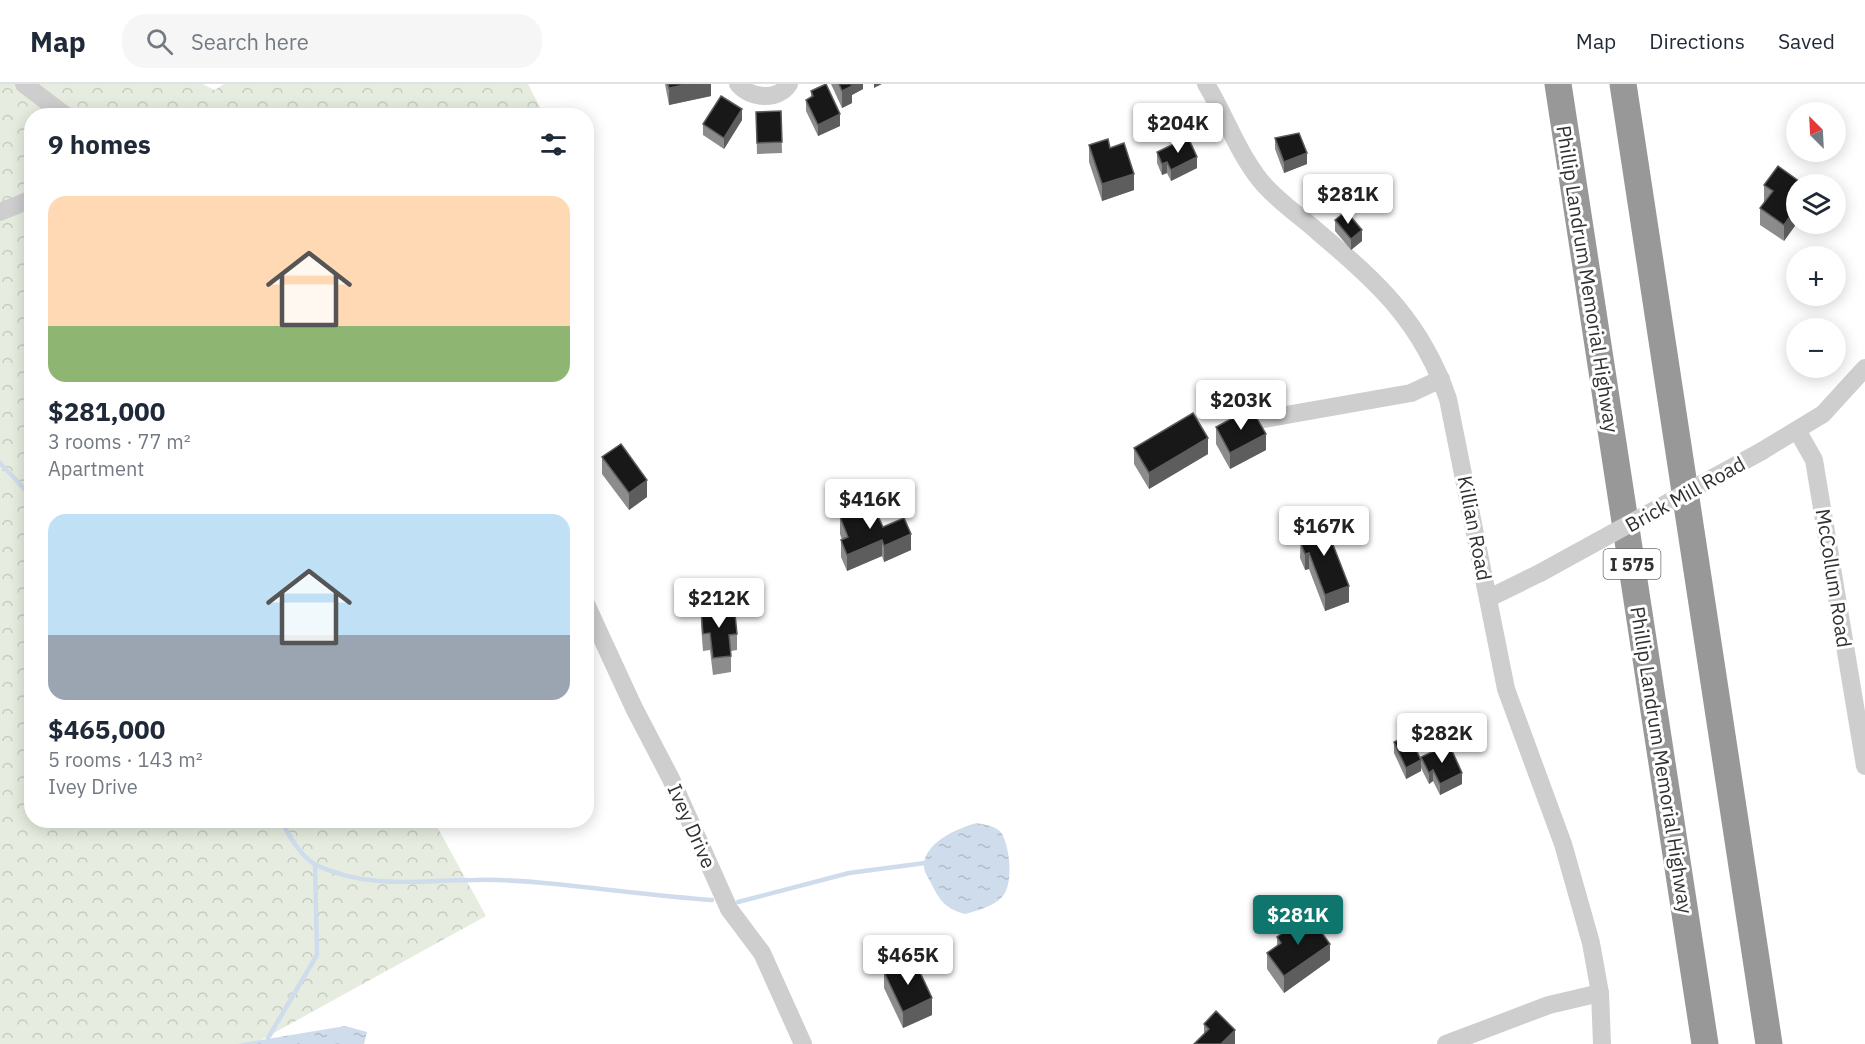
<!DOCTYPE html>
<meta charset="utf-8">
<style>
:root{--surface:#fff;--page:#f6f6f7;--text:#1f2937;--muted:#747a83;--line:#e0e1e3;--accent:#0f766e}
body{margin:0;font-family:"IBM Plex Sans",sans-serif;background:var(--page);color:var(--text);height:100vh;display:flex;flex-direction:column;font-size:22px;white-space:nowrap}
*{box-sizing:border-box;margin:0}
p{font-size:20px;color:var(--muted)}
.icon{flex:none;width:33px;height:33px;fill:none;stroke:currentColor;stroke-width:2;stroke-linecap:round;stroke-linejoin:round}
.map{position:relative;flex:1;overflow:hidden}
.details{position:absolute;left:24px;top:24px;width:570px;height:720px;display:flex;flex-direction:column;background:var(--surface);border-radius:24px;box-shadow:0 3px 15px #0003}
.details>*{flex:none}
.needle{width:39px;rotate:336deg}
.fabs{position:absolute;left:1786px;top:18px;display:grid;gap:12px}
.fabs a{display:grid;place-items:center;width:60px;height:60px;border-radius:50%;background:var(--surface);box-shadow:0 3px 15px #0003;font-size:30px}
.price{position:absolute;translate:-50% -51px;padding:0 14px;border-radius:6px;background:#fff;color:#222;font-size:20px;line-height:39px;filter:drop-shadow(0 2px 3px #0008)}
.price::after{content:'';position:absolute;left:50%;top:36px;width:18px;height:14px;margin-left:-9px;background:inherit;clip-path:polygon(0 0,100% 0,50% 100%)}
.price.current{background:var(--accent);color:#fff}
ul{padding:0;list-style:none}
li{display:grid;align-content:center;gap:12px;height:318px;padding:0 24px}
li span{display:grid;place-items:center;height:186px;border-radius:18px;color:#555}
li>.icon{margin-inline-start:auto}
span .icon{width:108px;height:108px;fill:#fffc;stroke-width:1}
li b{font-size:26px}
h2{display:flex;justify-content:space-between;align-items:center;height:72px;padding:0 24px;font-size:26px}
header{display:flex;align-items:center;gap:36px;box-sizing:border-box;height:84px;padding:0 30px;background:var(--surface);border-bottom:2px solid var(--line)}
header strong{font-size:28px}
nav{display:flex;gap:33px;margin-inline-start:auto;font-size:21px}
.search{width:420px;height:54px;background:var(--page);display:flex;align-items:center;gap:15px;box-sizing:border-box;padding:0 21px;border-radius:24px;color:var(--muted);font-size:22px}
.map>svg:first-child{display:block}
</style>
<header>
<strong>Map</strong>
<div class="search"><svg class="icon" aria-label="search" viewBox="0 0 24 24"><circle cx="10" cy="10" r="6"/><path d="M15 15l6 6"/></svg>Search here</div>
<nav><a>Map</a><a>Directions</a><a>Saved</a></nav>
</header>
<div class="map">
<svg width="1865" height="960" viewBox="0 0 1865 960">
<defs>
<pattern id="forest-crowns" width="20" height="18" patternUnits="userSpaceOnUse" patternTransform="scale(1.5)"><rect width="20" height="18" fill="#e6ede0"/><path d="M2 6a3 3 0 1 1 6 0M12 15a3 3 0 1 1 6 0" fill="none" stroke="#c6ccc1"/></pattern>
<pattern id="water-ripples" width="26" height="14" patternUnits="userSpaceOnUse" patternTransform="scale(1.5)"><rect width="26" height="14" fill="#cedcec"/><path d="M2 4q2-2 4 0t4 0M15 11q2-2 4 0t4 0" fill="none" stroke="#b1bdcb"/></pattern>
</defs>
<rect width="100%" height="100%" fill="#fff"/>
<path fill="url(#forest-crowns)" d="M0 0H202L215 6 224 0H528L544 31 32 32V736L434 737 486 832 254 960H0Z"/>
<g fill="url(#water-ripples)">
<path d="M977 739C986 741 997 742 1002 750 1010 764 1014 801 1002 813 994 822 977 827 965 830 946 825 940 817 932 801 929 795 925 789 924 784 922 759 958 744 977 739Z"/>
<path d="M345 942 367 948 364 960H237Z"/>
</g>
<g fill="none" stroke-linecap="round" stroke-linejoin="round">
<g stroke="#cedcec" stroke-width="4.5">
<path d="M0 379 32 413"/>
<path d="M281 736C289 752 301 774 318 782 372 806 420 796 476 796 498 795 522 797 544 799 600 804 655 812 712 816"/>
<path d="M738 818 849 789 925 779"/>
<path d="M268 954 317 871 315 781"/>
</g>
<g stroke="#cecece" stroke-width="18">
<path d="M24 0 66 32"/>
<path d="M738 0C750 14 777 18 789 0"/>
<path d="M1206 0C1225 31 1237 67 1260 96 1276 116 1299 131 1318 148 1379 199 1422 239 1448 315L1506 605 1563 760 1591 859 1600 909 1602 960"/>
<path d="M0 128 32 115"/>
<path d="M1264 335 1411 309 1441 295"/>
<path d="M1797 346 1814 376 1865 682"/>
<path d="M1762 367 1823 330 1865 284"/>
<path d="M1489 514 1540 489"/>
<path d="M586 520 634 624 671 695 729 825 762 869 803 960"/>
<path d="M1446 960 1549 921 1600 909"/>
</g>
<g stroke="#989898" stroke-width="27">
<path d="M1558 0 1705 960"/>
<path d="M1623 0 1769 960"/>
</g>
<path stroke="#cecece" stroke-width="18" d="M1540 489 1762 367"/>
</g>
<g fill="#8c8c8c">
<path d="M665 0H711V12L669 21Z"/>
<path d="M831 0H863V5L852 11V19L842 24Z"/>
<path d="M811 7 840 42 818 52 806 27V16L811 14Z"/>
<path d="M781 27 782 69 757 70 756 28Z"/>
<path d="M742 36 724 65 703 51V40Z"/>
<path d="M1275 54 1307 80 1284 89 1275 65Z"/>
<path d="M1089 61 1110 64 1134 106 1102 117 1089 78Z"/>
<path d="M1157 68 1197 84 1171 97 1167 89 1162 91 1157 79Z"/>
<path d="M1797 100V139L1784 157 1760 141V124L1765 118H1764V101Z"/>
<path d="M1335 136 1362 157 1351 166 1335 147Z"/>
<path d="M1216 343 1266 366 1230 385 1216 360Z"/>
<path d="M1134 364 1208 370 1149 405 1134 380Z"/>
<path d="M602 373 647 413 629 426 602 390Z"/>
<path d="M840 433 883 443 911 466 884 478 882 472 847 487 841 473V456H842L840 450Z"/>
<path d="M1301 444 1349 518 1325 527 1309 485 1305 486 1300 474Z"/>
<path d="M701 525 727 530 737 550V566L731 567V588L713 591 710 566 703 567 701 541Z"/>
<path d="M1394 658 1421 687 1406 695 1394 669Z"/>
<path d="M1421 673 1462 700 1440 711 1433 697 1429 700 1421 684Z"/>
<path d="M1277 853 1330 876 1284 909 1267 885V869L1277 862Z"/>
<path d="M884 888 932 931 903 944 884 904Z"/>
<path d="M1204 940 1235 960 1204 950Z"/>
</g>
<g fill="#5d5d5d">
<path d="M689 0H711V12L669 21V4Z"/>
<path d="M849 0H863V5L852 11V19L842 24V7Z"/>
<path d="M874 0H882L874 4Z"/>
<path d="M742 25V36L724 65V54Z"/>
<path d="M840 30V42L818 52V41Z"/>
<path d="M1307 69V80L1284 89V78Z"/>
<path d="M1197 73V84L1171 97V86Z"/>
<path d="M1167 78V89L1162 91V80Z"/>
<path d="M1134 90V106L1102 117V100Z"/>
<path d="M1797 122V139L1784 157V141Z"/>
<path d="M1362 146V157L1351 166V155Z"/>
<path d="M1266 350V366L1230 385V369Z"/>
<path d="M1208 354V370L1149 405V389Z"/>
<path d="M647 396V413L629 426V409Z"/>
<path d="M911 450V466L884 478V462Z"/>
<path d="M882 456V472L847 487V471Z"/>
<path d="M1309 469V485L1305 486V470Z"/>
<path d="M1349 502V518L1325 527V511Z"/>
<path d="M1421 676V687L1406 695V684Z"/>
<path d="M1433 686V697L1429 700V689Z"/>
<path d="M1462 689V700L1440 711V700Z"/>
<path d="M1330 860V876L1284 909V892Z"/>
<path d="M932 914V931L903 944V928Z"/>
<path d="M1235 946V960H1221Z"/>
</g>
<g fill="#181818" stroke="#5d5d5d" stroke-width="1.5">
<path d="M668 0H689L669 4Z"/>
<path d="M826 0 840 30 818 41 806 16 813 12 811 7Z"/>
<path d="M839 0H851L852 2 842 7Z"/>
<path d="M721 12 742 25 724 54 703 40Z"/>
<path d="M781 27 782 58 757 59 756 28Z"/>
<path d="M1299 49 1307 69 1284 78 1275 54Z"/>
<path d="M1188 53 1197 73 1171 86 1167 78 1162 80 1157 68Z"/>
<path d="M1108 55 1110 64 1124 59 1134 90 1102 100 1089 61Z"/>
<path d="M1778 82 1803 100H1797V122L1784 141 1760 124 1773 107 1764 101Z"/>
<path d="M1346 127 1362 146 1351 155 1335 136Z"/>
<path d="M1251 324 1266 350 1230 369 1216 343Z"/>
<path d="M1193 329 1208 354 1149 389 1134 364Z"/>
<path d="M621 360 647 396 629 409 602 373Z"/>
<path d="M872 419 883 443 904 434 911 450 884 462 882 456 847 471 841 456 848 453 840 433Z"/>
<path d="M1323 435 1349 502 1325 511 1309 469 1305 470 1300 457 1306 455 1301 444Z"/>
<path d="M726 522 727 530H735L737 550 729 551 731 572 713 574 710 549 703 550 701 525Z"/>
<path d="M1409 651 1421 676 1406 684 1394 658Z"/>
<path d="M1449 660 1462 689 1440 700 1433 686 1429 689 1421 673Z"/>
<path d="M1309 831 1330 860 1284 892 1267 869 1281 859 1277 853Z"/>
<path d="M909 876 912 884 917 882 932 914 903 928 884 888Z"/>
<path d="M1216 927 1235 946 1221 960H1194L1209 945 1204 940Z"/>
</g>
<g text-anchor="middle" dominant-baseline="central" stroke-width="6" stroke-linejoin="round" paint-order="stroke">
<rect fill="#fff" stroke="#6f6f6f" stroke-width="1.5" x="1603.5" y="465" width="57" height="30" rx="4.5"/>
<g font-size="18" font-weight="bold" fill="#313131">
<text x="1632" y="480">I 575</text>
</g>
<g font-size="20" fill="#313131" stroke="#fff">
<text transform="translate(1588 195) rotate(81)">Phillip Landrum Memorial Highway</text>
<text transform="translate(1685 410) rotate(-29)">Brick Mill Road</text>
<text transform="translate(1475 444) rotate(79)">Killian Road</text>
<text transform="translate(1834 494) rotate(81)">McCollum Road</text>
<text transform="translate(1662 676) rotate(81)">Phillip Landrum Memorial Highway</text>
<text transform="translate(692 742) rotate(66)">Ivey Drive</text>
</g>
</g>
</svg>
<div class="fabs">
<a><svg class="needle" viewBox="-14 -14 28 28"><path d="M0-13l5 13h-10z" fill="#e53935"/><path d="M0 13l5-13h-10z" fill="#747a83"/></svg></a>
<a><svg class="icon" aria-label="layers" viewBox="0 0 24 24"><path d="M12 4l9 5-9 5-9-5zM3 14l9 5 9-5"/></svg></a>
<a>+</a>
<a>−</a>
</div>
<b class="price" style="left:1178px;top:70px">$204K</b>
<b class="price" style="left:1348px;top:141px">$281K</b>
<b class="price" style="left:1241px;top:347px">$203K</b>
<b class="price" style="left:870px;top:446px">$416K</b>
<b class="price" style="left:1324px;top:473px">$167K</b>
<b class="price" style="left:719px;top:545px">$212K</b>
<b class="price" style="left:1442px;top:680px">$282K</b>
<b class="price current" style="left:1298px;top:862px">$281K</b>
<b class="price" style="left:908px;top:902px">$465K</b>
<section class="details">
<h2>9 homes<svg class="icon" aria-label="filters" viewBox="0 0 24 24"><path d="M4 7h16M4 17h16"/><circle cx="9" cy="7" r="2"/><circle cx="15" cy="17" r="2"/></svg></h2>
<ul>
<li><span style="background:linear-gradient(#ffd9b3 70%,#8fb573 0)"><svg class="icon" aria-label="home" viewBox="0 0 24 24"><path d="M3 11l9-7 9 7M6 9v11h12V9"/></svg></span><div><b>$281,000</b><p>3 rooms · 77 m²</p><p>Apartment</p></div></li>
<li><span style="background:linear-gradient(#bfe0f5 65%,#9aa5b1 0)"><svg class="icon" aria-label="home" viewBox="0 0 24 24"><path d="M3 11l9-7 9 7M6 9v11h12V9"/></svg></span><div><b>$465,000</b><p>5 rooms · 143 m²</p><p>Ivey Drive</p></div></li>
</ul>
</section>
</div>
